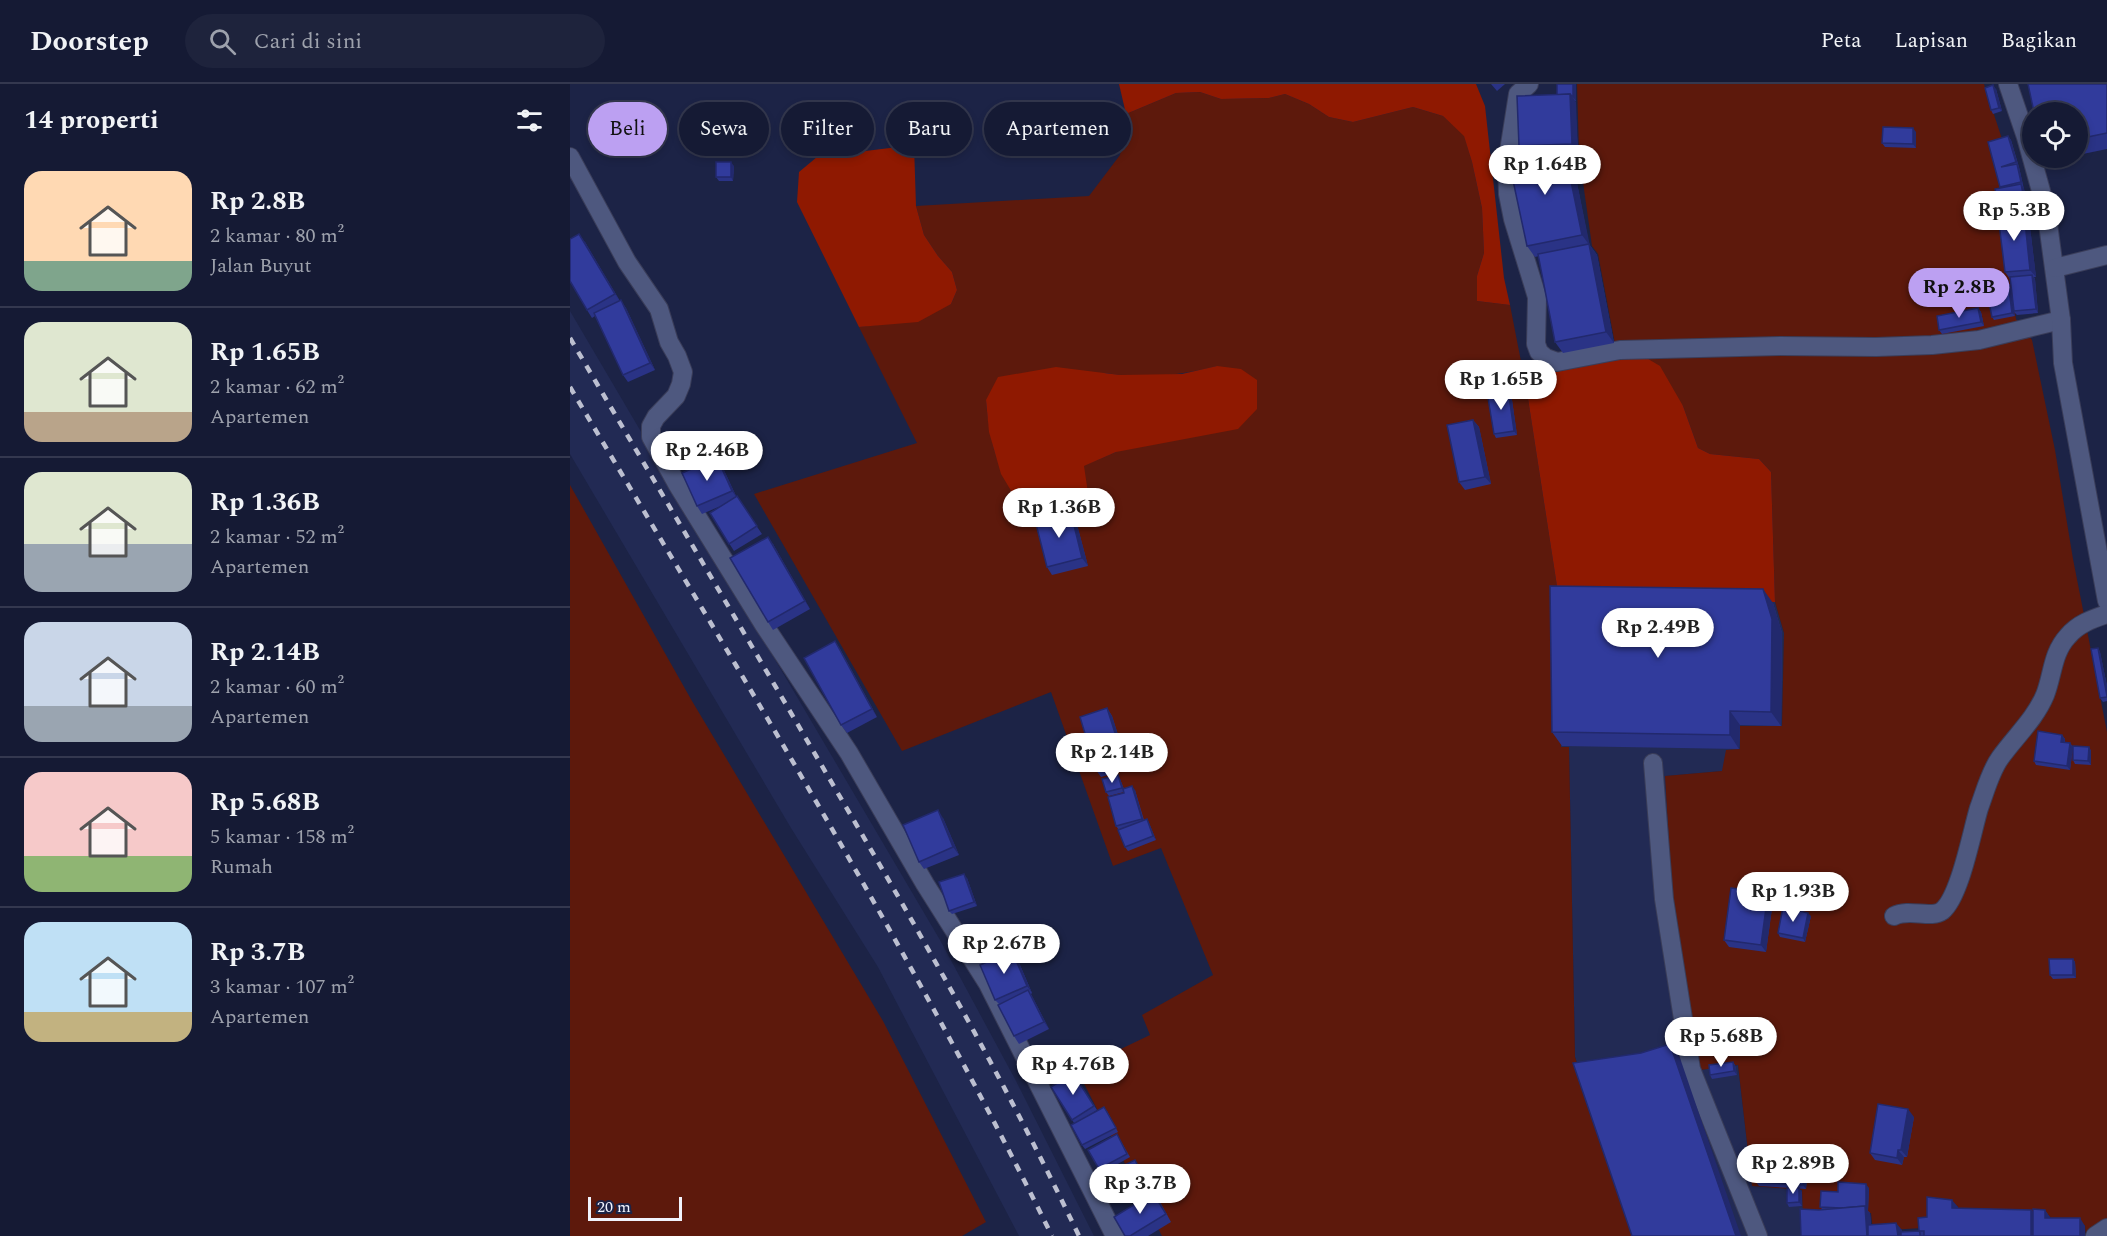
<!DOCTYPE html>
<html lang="id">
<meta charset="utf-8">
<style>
:root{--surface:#151a34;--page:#1e233c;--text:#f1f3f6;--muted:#9da1ac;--line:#34384f;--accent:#bca0f2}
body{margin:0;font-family:Spectral,serif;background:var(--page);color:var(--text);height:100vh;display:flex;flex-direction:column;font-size:22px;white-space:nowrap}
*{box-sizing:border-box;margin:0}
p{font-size:20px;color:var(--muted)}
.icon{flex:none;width:33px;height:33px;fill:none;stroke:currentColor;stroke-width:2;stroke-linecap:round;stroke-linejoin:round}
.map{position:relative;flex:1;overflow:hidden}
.sheet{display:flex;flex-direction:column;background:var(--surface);width:570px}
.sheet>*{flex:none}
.guide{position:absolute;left:18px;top:18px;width:570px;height:54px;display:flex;gap:12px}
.fabs{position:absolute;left:1452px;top:18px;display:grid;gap:12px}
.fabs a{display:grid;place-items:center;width:66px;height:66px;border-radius:50%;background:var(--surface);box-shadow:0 3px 9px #0003,0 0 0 2px var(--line);font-size:30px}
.scale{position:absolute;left:18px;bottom:15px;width:94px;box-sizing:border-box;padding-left:6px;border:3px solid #f1f3fd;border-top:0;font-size:16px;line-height:21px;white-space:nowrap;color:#f1f3fd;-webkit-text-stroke:4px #1c2346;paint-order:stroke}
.price{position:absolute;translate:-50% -51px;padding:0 14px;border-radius:21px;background:#fff;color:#222;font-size:20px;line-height:39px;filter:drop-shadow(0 2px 3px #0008)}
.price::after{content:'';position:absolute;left:50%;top:36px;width:18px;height:14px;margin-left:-9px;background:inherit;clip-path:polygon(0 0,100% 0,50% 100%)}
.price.selected{background:var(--accent);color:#111}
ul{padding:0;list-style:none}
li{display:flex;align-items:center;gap:18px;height:150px;padding:0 24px}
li+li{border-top:2px solid var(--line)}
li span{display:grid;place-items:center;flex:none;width:168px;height:120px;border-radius:18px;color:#555}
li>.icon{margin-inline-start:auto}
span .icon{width:72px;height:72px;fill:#fffc;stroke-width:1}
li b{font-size:26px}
h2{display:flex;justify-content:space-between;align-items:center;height:72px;padding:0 24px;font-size:26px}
.pill{padding:0 21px;border-radius:27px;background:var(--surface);box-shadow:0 3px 9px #0003,0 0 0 2px var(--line);font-size:21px;line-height:54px}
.pill.selected{background:var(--accent);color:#111}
header{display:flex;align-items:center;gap:36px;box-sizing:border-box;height:84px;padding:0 30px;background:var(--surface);border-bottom:2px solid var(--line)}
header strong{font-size:28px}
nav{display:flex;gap:33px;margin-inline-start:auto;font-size:21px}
.search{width:420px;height:54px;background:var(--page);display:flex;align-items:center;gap:15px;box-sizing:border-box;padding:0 21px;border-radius:33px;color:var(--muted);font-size:22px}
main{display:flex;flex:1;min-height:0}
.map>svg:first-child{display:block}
</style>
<header>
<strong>Doorstep</strong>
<div class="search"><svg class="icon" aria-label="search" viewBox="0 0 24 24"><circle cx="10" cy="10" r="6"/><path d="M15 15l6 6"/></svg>Cari di sini</div>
<nav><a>Peta</a><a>Lapisan</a><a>Bagikan</a></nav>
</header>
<main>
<section class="sheet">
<h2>14 properti<svg class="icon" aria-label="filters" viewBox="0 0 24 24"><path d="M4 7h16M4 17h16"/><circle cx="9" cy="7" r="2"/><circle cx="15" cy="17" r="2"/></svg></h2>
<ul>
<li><span style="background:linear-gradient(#ffd9b3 75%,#7fa58c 0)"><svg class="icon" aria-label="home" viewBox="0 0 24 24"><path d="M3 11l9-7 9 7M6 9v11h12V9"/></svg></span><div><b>Rp 2.8B</b><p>2 kamar · 80 m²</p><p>Jalan Buyut</p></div></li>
<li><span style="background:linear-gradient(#dfe7d0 75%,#b9a48a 0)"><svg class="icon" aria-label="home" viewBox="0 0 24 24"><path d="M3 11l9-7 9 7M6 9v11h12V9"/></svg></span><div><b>Rp 1.65B</b><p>2 kamar · 62 m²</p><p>Apartemen</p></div></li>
<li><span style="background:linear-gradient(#dfe7d0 60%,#9aa5b1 0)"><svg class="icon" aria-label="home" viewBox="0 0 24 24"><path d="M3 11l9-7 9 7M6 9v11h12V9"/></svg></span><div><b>Rp 1.36B</b><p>2 kamar · 52 m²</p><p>Apartemen</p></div></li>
<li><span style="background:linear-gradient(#c9d6e8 70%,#9aa5b1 0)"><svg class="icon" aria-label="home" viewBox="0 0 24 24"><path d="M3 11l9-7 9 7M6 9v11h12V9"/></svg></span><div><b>Rp 2.14B</b><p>2 kamar · 60 m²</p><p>Apartemen</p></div></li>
<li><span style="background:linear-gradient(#f6c9c9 70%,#8fb573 0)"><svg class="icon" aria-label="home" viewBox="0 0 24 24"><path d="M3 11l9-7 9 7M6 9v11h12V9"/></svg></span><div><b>Rp 5.68B</b><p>5 kamar · 158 m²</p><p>Rumah</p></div></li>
<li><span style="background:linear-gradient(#bfe0f5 75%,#c2b280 0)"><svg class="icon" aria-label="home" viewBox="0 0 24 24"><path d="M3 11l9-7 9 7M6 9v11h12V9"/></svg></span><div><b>Rp 3.7B</b><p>3 kamar · 107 m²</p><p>Apartemen</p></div></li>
</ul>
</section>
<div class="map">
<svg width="1537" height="1152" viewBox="0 0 1537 1152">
<rect width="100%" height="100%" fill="#1c2346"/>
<g fill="#222a54">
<path d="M0 227 370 856 446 997 524 1152H449L308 883 221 744 0 370Z"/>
<path d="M989 515 1205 518 1214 549 1212 643 1170 666 1152 687 1096 692 1130 986 1168 981 1182 1101 1232 1106 1235 1152H1066L1005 973 999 664 991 663Z"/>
</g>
<g fill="#5d190c" fill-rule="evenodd">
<path d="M1007 0H1414L1433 58 1432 138 1446 235 1462 256 1485 366 1503 475 1537 648V1152H1516L1515 1141H1481L1480 1132 1388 1131V1122L1362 1120 1361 1140 1352 1144 1303 1147 1301 1129 1233 1132 1232 1106 1182 1102 1168 981 1130 986 1102 808 1095 692 1152 687 1156 666 1170 665V642H1212L1214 549 1205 518 1201 388 1189 375 1140 370 1128 364 1113 322 1045 260 1028 170 1022 162 1009 70Z"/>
<path d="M630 8 651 15 699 14 715 10 739 20 759 33 783 38 843 23 873 32 894 51 902 78 912 124 914 169 907 192V217L940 221 957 308 989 515 991 663H999L1005 973 1066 1152H592L507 986 580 951 572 931 643 891 591 764 543 782 481 608 332 667 184 410 347 359 289 243 316 240 381 220 387 206 382 188 368 172 354 151 346 122 519 112 550 71 556 30 606 9ZM647 282 546 368 513 382 457 432C430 390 420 366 416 316L536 289C572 296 611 291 647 282Z"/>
<path d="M0 401 122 617 313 937 416 1138 392 1152H0Z"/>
</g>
<g fill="#8f1901">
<path d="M549 0H906L915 22 934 194 940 221 907 217V192L914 169 912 124 902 78 894 52 873 32 843 23 783 38 759 33 739 20 715 10 699 14 651 15 630 8 606 9 556 30Z"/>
<path d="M344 61 346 122 354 151 368 172 382 188 387 206 381 220 348 238 289 243 227 118 229 88 247 73Z"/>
<path d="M1073 272 1090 282 1113 322 1128 364 1140 370 1189 375 1201 388 1205 518 989 515 957 308 964 293C999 283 1035 273 1073 272Z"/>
<path d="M647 282 671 285 687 296V325L668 345 546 368 514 382 518 409 513 432 495 431 465 436 457 432 449 420 431 390 419 348 416 316 428 293 486 283 550 291 612 290Z"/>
</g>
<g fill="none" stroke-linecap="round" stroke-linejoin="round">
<defs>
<g id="minor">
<path d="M959 0 948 10 937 80 938 110 943 135 967 213 966 260 969 268 976 274 987 278 1050 266 1210 262 1306 263 1362 261 1409 256 1491 236"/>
<path d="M1438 0 1456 53 1476 125 1491 236 1493 279 1537 517"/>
<path d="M0 73 57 178 89 225 99 258 107 272 113 288 111 300 106 312 86 333 81 342V353L107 400 194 541 279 669 355 800 418 900 545 1152"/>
<path d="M1485 184 1537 171"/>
<path d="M1083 679 1094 815 1121 985 1188 1152"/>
<path d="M1324 832C1339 824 1361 835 1372 827 1390 813 1402 747 1409 724 1415 708 1420 688 1430 674 1445 653 1465 635 1475 611 1483 591 1482 569 1498 552 1508 540 1522 535 1537 530"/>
<path d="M1525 1152 1537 1144"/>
</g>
</defs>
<use href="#minor" stroke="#3a3d59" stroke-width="20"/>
<use href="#minor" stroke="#4e587f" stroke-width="18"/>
<g stroke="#bcbfd0" stroke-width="4.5" stroke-dasharray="8 8" stroke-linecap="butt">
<path d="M0 254C89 405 178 555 266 706 352 852 436 999 509 1152"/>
<path d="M0 303C166 583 338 860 482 1152"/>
</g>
</g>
<g fill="#2a3386">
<path d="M921 0H935L927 7Z"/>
<path d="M987 0H1006V17H1005L1008 68H998L1002 74 1019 160 1027 171 1044 259 993 269 985 258 969 172 965 173 957 162 959 69H954L949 62 987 11Z"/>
<path d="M1537 0V65L1508 71V28Z"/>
<path d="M1426 5 1432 27 1423 30 1421 26Z"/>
<path d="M1346 48V64L1315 63 1312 59Z"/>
<path d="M1438 52 1441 56 1449 83 1460 132H1457L1459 135 1466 193H1464L1465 195 1468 229 1447 231 1444 228 1445 232 1424 236 1422 233 1440 201 1443 218 1440 195 1435 188 1430 131V103Z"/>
<path d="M1479 74H1495L1481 76Z"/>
<path d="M164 82 163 97H149L146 93Z"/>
<path d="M15 158 50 217 56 224 85 286 58 298 53 291 25 232 22 234 17 226Z"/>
<path d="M1408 224 1411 228 1414 242 1372 250 1369 246Z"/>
<path d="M938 305 941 309 947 351 926 354 924 350Z"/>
<path d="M903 336 909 343 921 400 895 406 889 398Z"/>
<path d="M152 382 166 412 192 450 164 467 140 429 153 421 132 430 127 422Z"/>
<path d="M505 433 518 482 482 491 477 483 476 438Z"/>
<path d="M203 460 240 525 203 546 198 538Z"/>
<path d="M1203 519 1212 549 1211 642 1170 641 1169 665 992 662 982 648Z"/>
<path d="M265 557 270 565 307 633 277 649 271 641Z"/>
<path d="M1528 564 1530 568 1537 602V617L1533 618 1530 614Z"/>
<path d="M537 624 542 632 559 685 531 693 526 686Z"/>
<path d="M1492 651 1495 655V658L1500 659 1503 663 1500 686 1466 681 1464 677Z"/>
<path d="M1519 663 1521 667V681L1505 680 1503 676Z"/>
<path d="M550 695 554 705 565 706 574 736 577 735 579 739 586 756 558 767 555 763 549 746 546 742 554 708 539 712 536 708Z"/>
<path d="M373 734 389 771 354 785 349 778Z"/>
<path d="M397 794 407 822 382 830 379 827Z"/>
<path d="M1198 809 1203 817 1196 868 1159 863 1154 856Z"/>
<path d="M1241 832 1235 858 1210 853 1208 849Z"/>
<path d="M442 867 447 874 462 909 461 910 479 945 449 960 444 952 429 920 425 916Z"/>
<path d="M1503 875 1505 878 1506 894 1483 895 1480 891Z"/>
<path d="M1163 978 1165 981 1167 991 1142 995 1140 991Z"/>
<path d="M503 989 527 1026 516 1033 537 1027 548 1048 515 1065 512 1061 504 1039 481 1003Z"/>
<path d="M1344 1033 1337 1073H1334L1332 1081 1305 1076 1300 1069Z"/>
<path d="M549 1054 560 1073 532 1089 529 1085Z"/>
<path d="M567 1079 576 1098 538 1116 536 1112Z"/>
<path d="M1238 1085 1236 1105 1189 1102 1186 1098 1212 1089Z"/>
<path d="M1299 1104 1298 1127 1300 1129 1301 1141 1326 1139 1332 1148 1349 1147 1357 1133 1388 1123V1124L1461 1126 1463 1128 1475 1126 1480 1134 1515 1142V1152H1231L1252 1125 1250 1123 1268 1108Z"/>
<path d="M1232 1108V1122L1219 1123 1217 1119Z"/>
<path d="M589 1116 601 1138 578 1152H555Z"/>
</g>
<g fill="#22296d">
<path d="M1003 0H1006V17L1003 13Z"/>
<path d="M1423 1 1426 5 1432 27 1429 24Z"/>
<path d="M1000 10 1006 18 1008 68 1002 60Z"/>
<path d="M1343 44 1346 48V64L1343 60Z"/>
<path d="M1438 52 1441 56 1448 81 1446 78Z"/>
<path d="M994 63 1002 74 1020 162 1012 151Z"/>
<path d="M161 78 164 82 163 97 161 93Z"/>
<path d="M1447 80 1449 83 1453 102 1451 98Z"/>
<path d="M1451 100 1454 104 1460 132 1457 128Z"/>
<path d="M1454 128 1459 135 1466 193 1460 186Z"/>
<path d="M9 150 15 158 50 218 45 210Z"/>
<path d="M1019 160 1027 171 1044 259 1036 248Z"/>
<path d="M1462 191 1465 195 1468 229 1466 225Z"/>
<path d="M1438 197 1440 201 1445 232 1442 229Z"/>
<path d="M51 216 56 224 85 286 80 279Z"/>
<path d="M1408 224 1411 228 1414 242 1411 238Z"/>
<path d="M938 305 941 309 947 351 944 347Z"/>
<path d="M903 336 909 343 921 400 915 393Z"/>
<path d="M147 374 152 382 167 414 162 407Z"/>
<path d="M500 425 505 433 518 482 512 474Z"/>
<path d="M198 453 203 460 240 525 235 517Z"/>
<path d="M1193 505 1203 519 1212 549 1211 642 1201 628Z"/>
<path d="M265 557 270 565 307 633 302 625Z"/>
<path d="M1528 564 1530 568 1537 602V612Z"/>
<path d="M537 624 542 632 559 685 554 677Z"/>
<path d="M1160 627 1170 641 1169 665 1160 651Z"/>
<path d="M1492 651 1495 655 1494 661 1491 658Z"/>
<path d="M1500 659 1503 663 1500 686 1497 682Z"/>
<path d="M1519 663 1521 667V681L1518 677Z"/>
<path d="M548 691 550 695 555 708 552 704Z"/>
<path d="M562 702 565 706 574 739 572 735Z"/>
<path d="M368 726 373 734 389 771 383 763Z"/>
<path d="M577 735 579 739 586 756 583 752Z"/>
<path d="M394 790 397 794 407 822 404 818Z"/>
<path d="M1198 809 1203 817 1196 868 1191 861Z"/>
<path d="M1238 829 1241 832 1235 858 1233 854Z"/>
<path d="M442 867 447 874 462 909 457 902Z"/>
<path d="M1503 875 1505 878 1506 894 1503 891Z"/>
<path d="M458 906 463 914 479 945 474 938Z"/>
<path d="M1100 960 1110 974 1171 1152H1166Z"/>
<path d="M1163 978 1165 981 1167 991 1164 987Z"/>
<path d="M1338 1025 1344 1033 1337 1073 1331 1066Z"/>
<path d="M1328 1066 1334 1073 1332 1081 1327 1074Z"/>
<path d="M1235 1081 1238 1085 1236 1105 1233 1101Z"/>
<path d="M1296 1100 1299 1104 1298 1127 1300 1129 1302 1152H1297L1295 1122Z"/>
<path d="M1229 1104 1232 1108V1122L1229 1118Z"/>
<path d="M1382 1116 1388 1123V1132L1382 1124Z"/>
<path d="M1461 1126 1467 1133 1466 1152H1461Z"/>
<path d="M1475 1126 1480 1133V1141L1475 1134Z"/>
<path d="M1510 1134 1515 1142V1152H1510Z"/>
<path d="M1326 1139 1332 1146V1152H1328Z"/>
</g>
<g fill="#313b9c" stroke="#22296d" stroke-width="1.5">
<path d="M987 0H1003V13L1000 10 987 11Z"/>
<path d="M1458 0H1537V49L1508 55V28H1464Z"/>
<path d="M1423 1 1429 24 1421 26 1415 4Z"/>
<path d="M1000 10 1002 60 949 62 947 12Z"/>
<path d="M1313 43 1343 44V60L1312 59Z"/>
<path d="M1438 52 1446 78 1431 83 1447 80 1451 98 1430 103 1418 58Z"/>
<path d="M994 63 1012 151 957 162 938 73Z"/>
<rect x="146" y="78" width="15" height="15"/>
<path d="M1451 100 1457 128 1430 131 1425 105Z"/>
<path d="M1454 128 1460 186 1435 188 1428 131Z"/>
<path d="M9 150 45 210 17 226 0 197V155Z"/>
<path d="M1019 160 1036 248 985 258 968 170Z"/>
<path d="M1462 191 1466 225 1444 227 1440 193Z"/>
<path d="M1438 197 1442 229 1422 233 1415 200Z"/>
<path d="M51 216 80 279 53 291 24 229Z"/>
<path d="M1408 224 1411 238 1369 246 1367 232Z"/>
<path d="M938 305 944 347 924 350 917 308Z"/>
<path d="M903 336 915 393 889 398 877 341Z"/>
<path d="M147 374 162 407 127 422 112 389Z"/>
<path d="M167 412 187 442 159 460 140 429Z"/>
<path d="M500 425 512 474 477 483 466 440 476 438 474 432Z"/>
<path d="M198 453 235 517 198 538 160 474Z"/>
<path d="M980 502 1193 505 1202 535 1201 628 1160 627V651L982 648Z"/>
<path d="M265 557 302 625 271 641 234 574Z"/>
<path d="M1528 564 1537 612V613L1530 614 1521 565Z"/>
<path d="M537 624 554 677 526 686 510 633Z"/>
<path d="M1468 647 1492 651 1491 658 1500 659 1497 682 1464 677Z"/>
<path d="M1503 662 1519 663 1518 677 1503 676Z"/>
<path d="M548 691 552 704 536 708 532 695Z"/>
<path d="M562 702 572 735 546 742 538 713 554 709 553 705Z"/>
<path d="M368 726 383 763 349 778 333 741Z"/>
<path d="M577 735 583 752 555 763 548 746Z"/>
<path d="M394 790 404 818 379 827 369 798Z"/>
<path d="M1161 804 1198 809 1191 861 1154 856Z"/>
<path d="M1213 823 1238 829 1233 854 1208 849Z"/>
<path d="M442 867 457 902 425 916 410 881Z"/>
<path d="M1479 875H1503V891H1480Z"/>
<path d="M458 906 474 938 444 952 428 921Z"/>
<path d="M1100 960 1166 1152H1062L1003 979 1071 969Z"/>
<path d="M1163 978 1164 987 1140 991 1139 981Z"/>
<path d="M503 989 524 1022 502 1036 481 1003Z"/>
<path d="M1308 1020 1338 1025 1331 1066H1328L1327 1074 1300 1069Z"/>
<path d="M534 1023 546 1044 512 1061 501 1041Z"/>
<path d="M547 1050 557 1070 529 1085 518 1066Z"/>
<path d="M565 1076 574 1094 536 1112 527 1094Z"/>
<path d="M1213 1079 1235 1081 1233 1101 1186 1098 1187 1088 1212 1089Z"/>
<path d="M1268 1098 1296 1100V1123L1295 1122 1271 1124 1250 1123 1251 1107 1268 1108Z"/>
<path d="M1217 1104H1229V1118L1217 1119Z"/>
<path d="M583 1109 596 1130 560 1152H555L544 1133Z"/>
<path d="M1357 1113 1382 1116V1124L1461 1126V1152H1354V1147H1349L1348 1134 1357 1133Z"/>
<path d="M1295 1122 1297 1152H1231L1230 1125 1249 1126Z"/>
<path d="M1463 1125 1475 1126V1134H1510V1152H1463Z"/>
<path d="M1326 1139 1328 1152H1298V1141Z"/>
<path d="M1349 1147 1350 1149V1152H1354H1331V1148Z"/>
</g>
</svg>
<div class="fabs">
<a><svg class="icon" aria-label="locate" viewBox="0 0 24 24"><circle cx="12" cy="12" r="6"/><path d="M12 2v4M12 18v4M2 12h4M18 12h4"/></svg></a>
</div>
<div class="scale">20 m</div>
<b class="price" style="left:975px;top:112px">Rp 1.64B</b>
<b class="price" style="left:1444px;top:158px">Rp 5.3B</b>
<b class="price selected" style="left:1389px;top:235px">Rp 2.8B</b>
<b class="price" style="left:931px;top:327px">Rp 1.65B</b>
<b class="price" style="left:137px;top:398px">Rp 2.46B</b>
<b class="price" style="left:489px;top:455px">Rp 1.36B</b>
<b class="price" style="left:1088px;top:575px">Rp 2.49B</b>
<b class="price" style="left:542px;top:700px">Rp 2.14B</b>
<b class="price" style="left:1223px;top:839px">Rp 1.93B</b>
<b class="price" style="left:434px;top:891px">Rp 2.67B</b>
<b class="price" style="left:1151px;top:984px">Rp 5.68B</b>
<b class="price" style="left:503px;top:1012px">Rp 4.76B</b>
<b class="price" style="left:1223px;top:1111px">Rp 2.89B</b>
<b class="price" style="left:570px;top:1131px">Rp 3.7B</b>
<div class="guide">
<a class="pill selected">Beli</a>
<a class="pill">Sewa</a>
<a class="pill">Filter</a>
<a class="pill">Baru</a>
<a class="pill">Apartemen</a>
</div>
</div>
</main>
